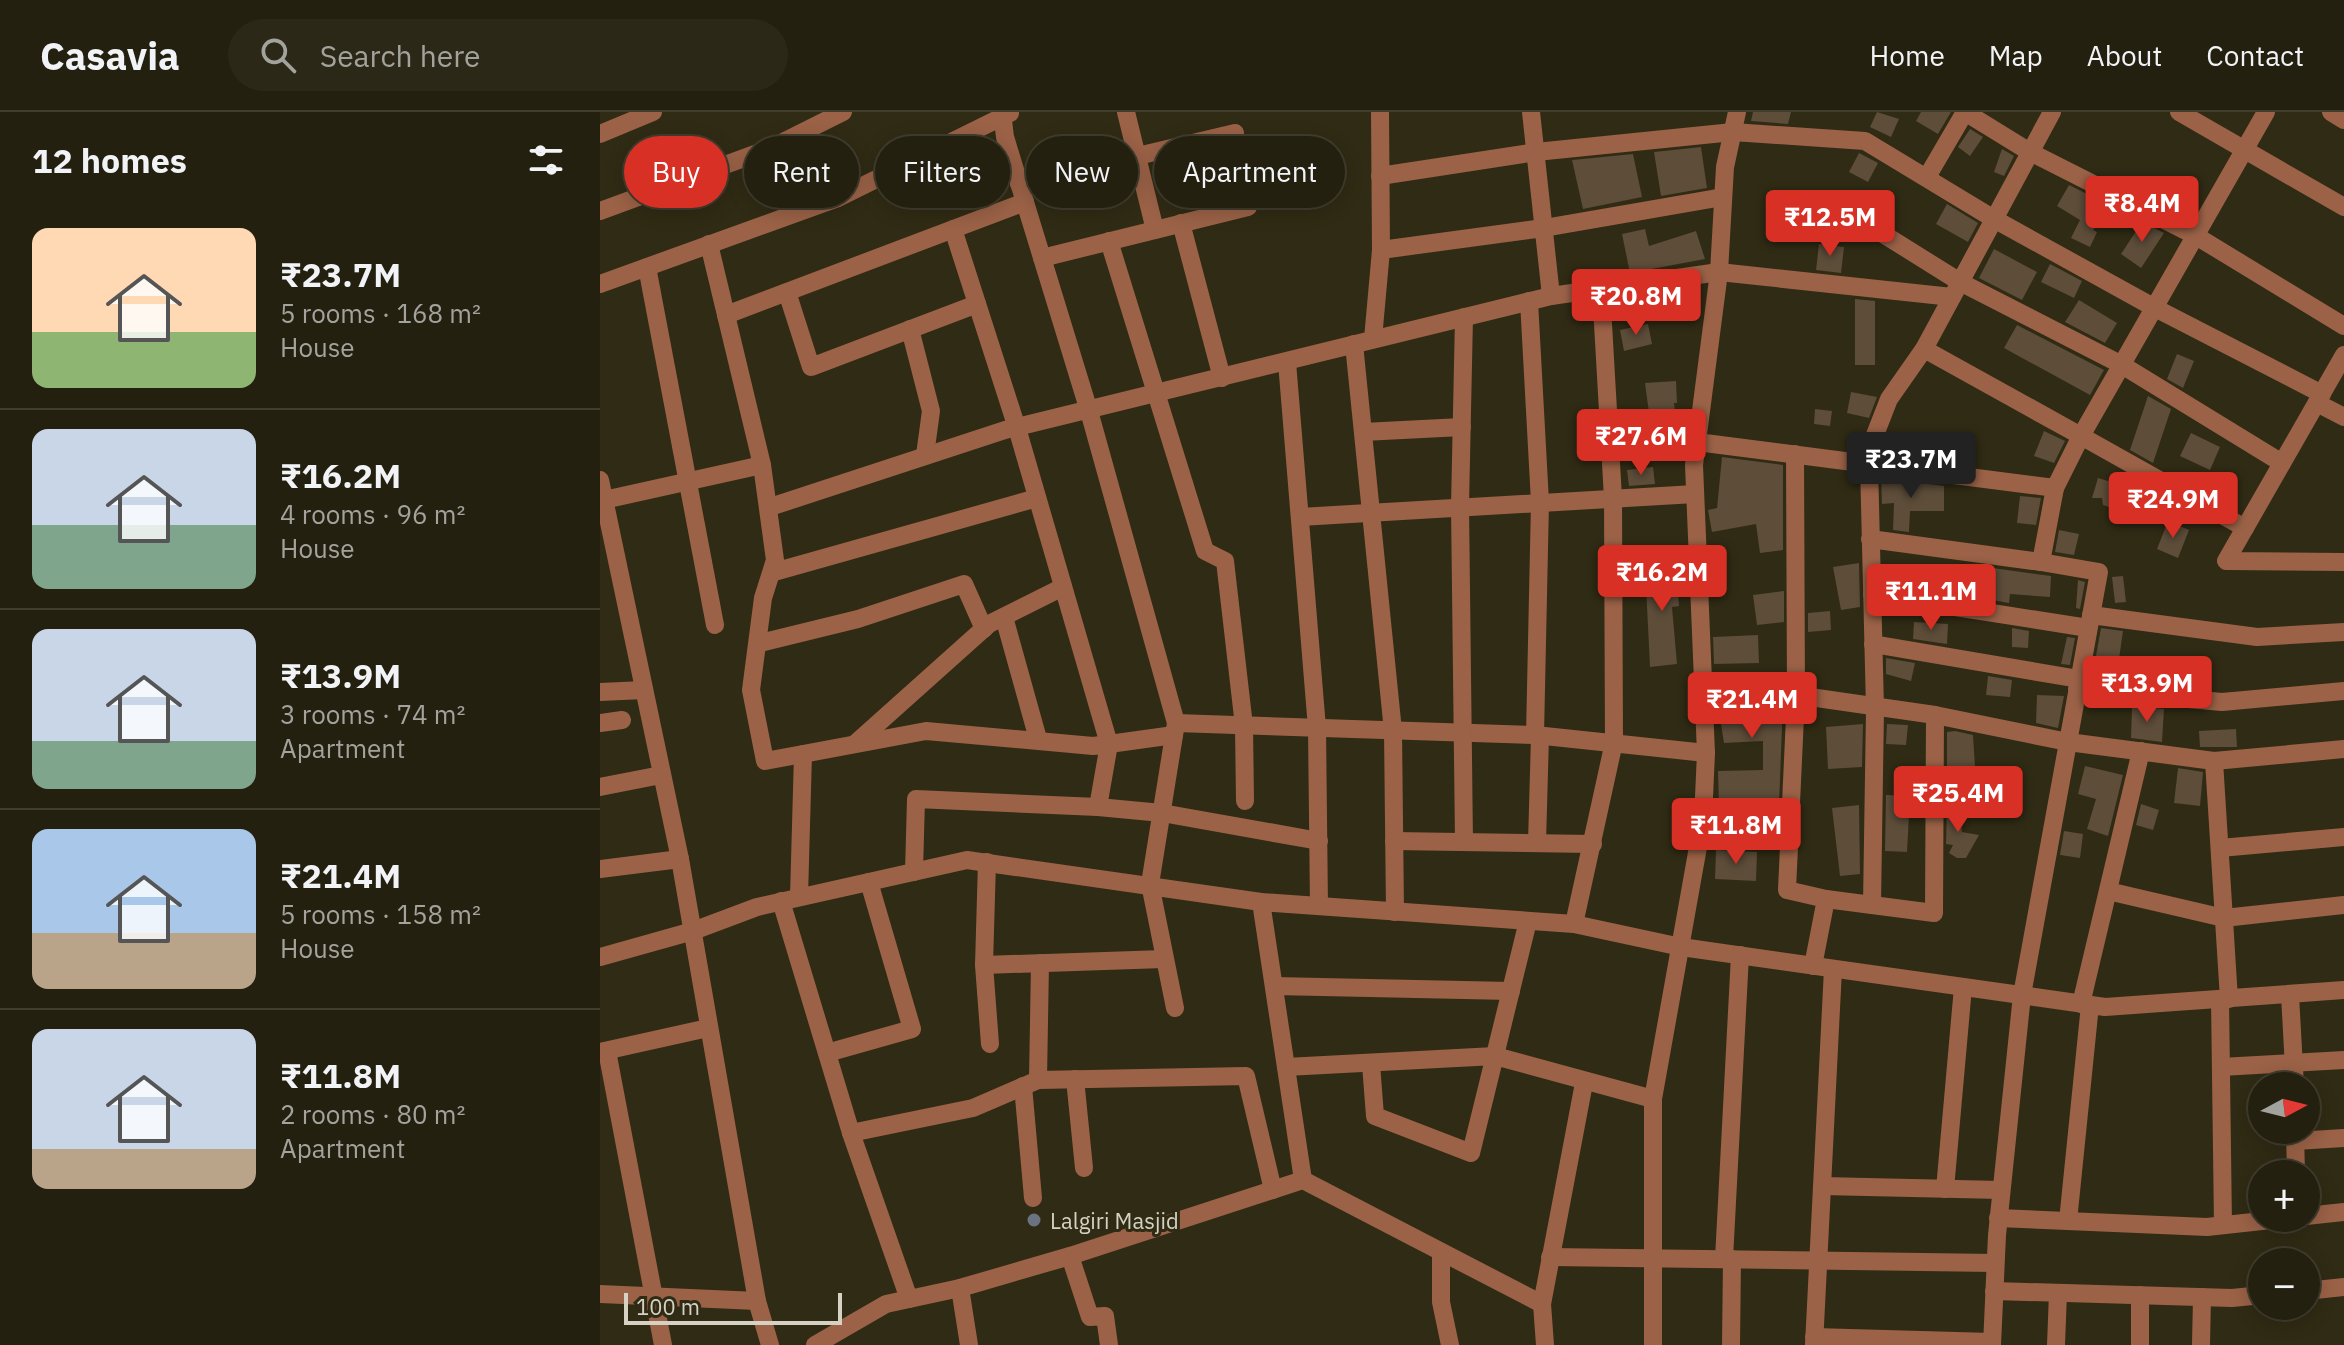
<!DOCTYPE html>
<meta charset="utf-8">
<style>
:root{--surface:#24200f;--page:#2c2818;--text:#f1f3f6;--muted:#a3a39e;--line:#413e2f;--accent:#d93025}
body{margin:0;font-family:"IBM Plex Sans",sans-serif;background:var(--page);color:var(--text);height:100vh;display:flex;flex-direction:column;font-size:30px;white-space:nowrap}
*{box-sizing:border-box;margin:0}
p{font-size:26px;color:var(--muted)}
.icon{flex:none;width:44px;height:44px;fill:none;stroke:currentColor;stroke-width:2;stroke-linecap:round;stroke-linejoin:round}
.map{position:relative;flex:1;overflow:hidden}
.panel{display:flex;flex-direction:column;background:var(--surface);width:600px}
.panel>*{flex:none}
.hud{position:absolute;left:24px;top:24px;width:760px;height:72px;display:flex;gap:16px}
.needle{width:52px;rotate:83deg}
.fabs{position:absolute;left:1648px;top:960px;display:grid;gap:16px}
.fabs a{display:grid;place-items:center;width:72px;height:72px;border-radius:50%;background:var(--surface);box-shadow:0 4px 20px #0003,0 0 0 2px var(--line);font-size:40px}
.scale{position:absolute;left:24px;bottom:20px;width:218px;box-sizing:border-box;padding-left:8px;border:4px solid #d5d2c4;border-top:0;font-size:22px;line-height:28px;white-space:nowrap;color:#d5d2c4;-webkit-text-stroke:6px #302b14;paint-order:stroke}
.price{position:absolute;translate:-50% -68px;padding:0 18px;border-radius:8px;background:var(--accent);color:#fff;font-size:26px;line-height:52px;filter:drop-shadow(0 2px 4px #0008)}
.price::after{content:'';position:absolute;left:50%;top:48px;width:24px;height:18px;margin-left:-12px;background:inherit;clip-path:polygon(0 0,100% 0,50% 100%)}
.price.on{background:#222;color:#fff}
ul{padding:0;list-style:none}
li{display:flex;align-items:center;gap:24px;height:200px;padding:0 32px}
li+li{border-top:2px solid var(--line)}
li span{display:grid;place-items:center;flex:none;width:224px;height:160px;border-radius:16px;color:#555}
li>.icon{margin-inline-start:auto}
span .icon{width:96px;height:96px;fill:#fffc;stroke-width:1}
li b{font-size:34px}
h2{display:flex;justify-content:space-between;align-items:center;height:96px;padding:0 32px;font-size:34px}
.pill{padding:0 28px;border-radius:36px;background:var(--surface);box-shadow:0 4px 20px #0003,0 0 0 2px var(--line);font-size:28px;line-height:72px}
.pill.on{background:var(--accent);color:#fff}
header{display:flex;align-items:center;gap:48px;box-sizing:border-box;height:112px;padding:0 40px;background:var(--surface);border-bottom:2px solid var(--line)}
header strong{font-size:38px}
nav{display:flex;gap:44px;margin-inline-start:auto;font-size:28px}
.search{width:560px;height:72px;background:var(--page);display:flex;align-items:center;gap:20px;box-sizing:border-box;padding:0 28px;border-radius:44px;color:var(--muted);font-size:30px}
main{display:flex;flex:1;min-height:0}
.map>svg:first-child{display:block}
</style>
<header>
<strong>Casavia</strong>
<div class="search"><svg class="icon" aria-label="search" viewBox="0 0 24 24"><circle cx="10" cy="10" r="6"/><path d="M15 15l6 6"/></svg>Search here</div>
<nav><a>Home</a><a>Map</a><a>About</a><a>Contact</a></nav>
</header>
<main>
<section class="panel">
<h2>12 homes<svg class="icon" aria-label="filters" viewBox="0 0 24 24"><path d="M4 7h16M4 17h16"/><circle cx="9" cy="7" r="2"/><circle cx="15" cy="17" r="2"/></svg></h2>
<ul>
<li><span style="background:linear-gradient(#ffd9b3 65%,#8fb573 0)"><svg class="icon" aria-label="home" viewBox="0 0 24 24"><path d="M3 11l9-7 9 7M6 9v11h12V9"/></svg></span><div><b>₹23.7M</b><p>5 rooms · 168 m²</p><p>House</p></div></li>
<li><span style="background:linear-gradient(#c9d6e8 60%,#7fa58c 0)"><svg class="icon" aria-label="home" viewBox="0 0 24 24"><path d="M3 11l9-7 9 7M6 9v11h12V9"/></svg></span><div><b>₹16.2M</b><p>4 rooms · 96 m²</p><p>House</p></div></li>
<li><span style="background:linear-gradient(#c9d6e8 70%,#7fa58c 0)"><svg class="icon" aria-label="home" viewBox="0 0 24 24"><path d="M3 11l9-7 9 7M6 9v11h12V9"/></svg></span><div><b>₹13.9M</b><p>3 rooms · 74 m²</p><p>Apartment</p></div></li>
<li><span style="background:linear-gradient(#a9c7e8 65%,#b9a48a 0)"><svg class="icon" aria-label="home" viewBox="0 0 24 24"><path d="M3 11l9-7 9 7M6 9v11h12V9"/></svg></span><div><b>₹21.4M</b><p>5 rooms · 158 m²</p><p>House</p></div></li>
<li><span style="background:linear-gradient(#c9d6e8 75%,#b9a48a 0)"><svg class="icon" aria-label="home" viewBox="0 0 24 24"><path d="M3 11l9-7 9 7M6 9v11h12V9"/></svg></span><div><b>₹11.8M</b><p>2 rooms · 80 m²</p><p>Apartment</p></div></li>
</ul>
</section>
<div class="map">
<svg width="1744" height="1233" viewBox="0 0 1744 1233">
<rect width="100%" height="100%" fill="#302b14"/>
<g fill="#5d4d39">
<path d="M1153 0H1191L1188 12 1151 9Z"/>
<path d="M1277 0 1299 7 1291 25 1270 15Z"/>
<path d="M1321 0H1351L1338 22 1316 9Z"/>
<path d="M1370 17 1383 25 1370 44 1358 35Z"/>
<path d="M1101 35 1107 76 1061 84 1054 40Z"/>
<path d="M1402 37 1414 44 1404 64 1394 60Z"/>
<path d="M1259 41 1278 51 1268 70 1249 60Z"/>
<path d="M1033 42 1042 85 983 97 972 48Z"/>
<path d="M1469 73 1509 93 1493 118 1497 120 1490 135 1471 126 1480 108 1457 94Z"/>
<path d="M1347 92 1378 111 1368 130 1336 112Z"/>
<path d="M1542 110 1564 121 1541 156 1521 142Z"/>
<path d="M1045 117 1049 134 1096 119 1105 147 1030 161 1022 122Z"/>
<path d="M1219 132 1244 135 1241 161 1216 158Z"/>
<path d="M1394 137 1437 160 1422 188 1379 166Z"/>
<path d="M1450 152 1482 169 1474 186 1441 170Z"/>
<path d="M1255 187 1275 189V253H1255Z"/>
<path d="M1479 188 1517 211 1505 231 1465 210Z"/>
<path d="M1048 212 1052 232 1024 239 1020 218Z"/>
<path d="M1417 213 1504 258 1490 283 1404 236Z"/>
<path d="M1577 242 1594 249 1583 276 1567 267Z"/>
<path d="M1076 269 1077 291H1074L1079 335 1054 338 1045 271Z"/>
<path d="M1251 280 1277 285 1269 306 1247 301Z"/>
<path d="M1548 284 1571 297 1553 351 1530 338Z"/>
<path d="M1215 297 1232 299 1230 314 1214 312Z"/>
<path d="M1444 319 1465 329 1454 351 1434 344Z"/>
<path d="M1591 321 1620 335 1610 358 1580 344Z"/>
<path d="M1122 345 1183 353V438L1160 441 1156 412 1112 420 1108 398 1117 396Z"/>
<path d="M1053 355 1055 372 1029 374 1027 358Z"/>
<path d="M1281 366 1344 374V399H1310L1309 420 1293 418 1294 391 1282 392Z"/>
<path d="M1498 366 1551 382 1544 406 1503 393 1502 386H1492Z"/>
<path d="M1420 384 1441 386 1436 413 1417 411Z"/>
<path d="M1568 409 1589 418 1578 446 1557 437Z"/>
<path d="M1459 418 1479 422 1474 443 1455 440Z"/>
<path d="M1259 451 1260 495 1241 498 1233 455Z"/>
<path d="M1076 452 1079 494 1072 495 1077 552 1050 555 1045 454Z"/>
<path d="M1364 452 1451 464 1450 485 1410 482 1409 491 1359 482Z"/>
<path d="M1523 464 1526 490 1515 491 1512 465Z"/>
<path d="M1478 468 1485 470 1480 497 1476 496Z"/>
<path d="M1184 479V510L1157 513 1153 483Z"/>
<path d="M1230 499 1231 518 1208 520V501Z"/>
<path d="M1314 510 1348 512 1347 532 1313 527Z"/>
<path d="M1412 516 1429 519 1428 536 1412 535Z"/>
<path d="M1501 516 1523 519 1516 568 1492 566Z"/>
<path d="M1158 523 1159 551 1114 552 1113 525Z"/>
<path d="M1467 525 1475 526 1470 553 1461 552Z"/>
<path d="M1286 546 1315 551 1311 569 1286 562Z"/>
<path d="M1184 563 1179 693 1119 695 1118 659 1163 658V629L1124 631 1115 575Z"/>
<path d="M1388 564 1412 568 1410 585 1386 583Z"/>
<path d="M1437 583 1464 584 1458 616 1436 611Z"/>
<path d="M1532 594 1564 597 1562 630 1531 626Z"/>
<path d="M1263 612 1262 655 1228 657 1226 615Z"/>
<path d="M1287 612 1308 613 1306 633 1286 632Z"/>
<path d="M1636 617 1637 635H1600L1599 619Z"/>
<path d="M1355 619 1373 623 1375 655 1347 658V620Z"/>
<path d="M1485 654 1523 663 1508 724 1487 717 1496 687 1478 682Z"/>
<path d="M1578 656 1603 660 1600 694 1574 691Z"/>
<path d="M1286 683 1310 684 1307 740 1285 739Z"/>
<path d="M1541 692 1559 698 1553 718 1536 713Z"/>
<path d="M1259 693 1260 762 1240 764 1232 696Z"/>
<path d="M1359 693 1362 720 1379 723 1366 746H1357L1349 741 1353 733 1346 732 1347 694Z"/>
<path d="M1464 719 1483 722 1480 746 1460 743Z"/>
<path d="M1116 738 1157 740 1156 769 1115 767Z"/>
</g>
<g fill="none" stroke-linecap="round" stroke-linejoin="round">
<g stroke="#9b6247" stroke-width="18">
<path d="M402 0 405 25 489 299 576 611 550 772 575 896"/>
<path d="M526 0 555 118"/>
<path d="M931 0 951 184"/>
<path d="M1365 0 1430 40 1596 124 1744 214"/>
<path d="M1579 0 1744 95"/>
<path d="M1731 0 1744 8"/>
<path d="M0 22 53 0"/>
<path d="M780 64 936 40 1133 20 1265 29 1394 107 1555 196 1722 282"/>
<path d="M1327 65 1365 0"/>
<path d="M419 72 635 21"/>
<path d="M1243 97 1360 170 1522 253 1682 351"/>
<path d="M0 99 171 36 243 0"/>
<path d="M581 111 622 266"/>
<path d="M353 117 417 316 509 632 574 623"/>
<path d="M509 129 605 439 625 449 644 614 645 689"/>
<path d="M781 138 944 116 1123 85"/>
<path d="M442 146 648 95"/>
<path d="M47 155 115 513"/>
<path d="M0 172 238 86 410 1"/>
<path d="M187 180 211 255 377 192"/>
<path d="M929 189 940 390 935 623"/>
<path d="M126 203 425 90"/>
<path d="M310 217 331 299 325 343"/>
<path d="M773 227 781 138 780 0"/>
<path d="M754 232 793 619 795 800"/>
<path d="M1744 243 1626 449 1744 450"/>
<path d="M687 250 717 616 719 794"/>
<path d="M1717 291 1744 305"/>
<path d="M763 320 862 315"/>
<path d="M1097 330 1455 376 1481 324 1324 237 1452 0"/>
<path d="M1195 342 1196 583 1335 603 1468 630 1614 649 1744 637"/>
<path d="M1264 351 1289 287 1324 237"/>
<path d="M162 353 175 448 163 486 151 578 165 649 203 642"/>
<path d="M0 368 80 747 157 1189 170 1233"/>
<path d="M4 388 162 353 109 132"/>
<path d="M170 395 405 318 951 184 1119 160 1352 185"/>
<path d="M700 405 1095 382"/>
<path d="M1645 416 1481 324 1666 0"/>
<path d="M1270 427 1441 450"/>
<path d="M174 460 437 386"/>
<path d="M1272 482 1488 516"/>
<path d="M1491 503 1657 525 1744 520"/>
<path d="M404 505 438 627"/>
<path d="M160 531 258 507 364 472 384 517"/>
<path d="M1273 532 1479 567"/>
<path d="M1477 577 1622 590 1744 579"/>
<path d="M0 580 44 578"/>
<path d="M1196 583 1187 778 1226 787 1213 854"/>
<path d="M0 611 22 608"/>
<path d="M576 611 935 623 1106 641"/>
<path d="M256 631 389 512 463 475"/>
<path d="M1614 649 1629 887"/>
<path d="M0 675 61 663"/>
<path d="M498 695 562 701 719 729"/>
<path d="M794 729 993 732"/>
<path d="M864 730 860 394 864 205"/>
<path d="M937 731 940 624"/>
<path d="M1620 736 1744 725"/>
<path d="M387 750 384 853 390 932"/>
<path d="M0 757 80 747"/>
<path d="M1508 779 1624 806 1744 793"/>
<path d="M199 785 203 642 326 619 493 634 509 632 498 695 316 687 314 760"/>
<path d="M1226 787 1272 793 1275 597 1269 352"/>
<path d="M181 789 251 1021"/>
<path d="M661 790 703 1068"/>
<path d="M1272 793 1334 801 1335 603"/>
<path d="M974 812 1081 835 1505 895 1744 878"/>
<path d="M0 845 93 819 157 795 367 748 661 790 974 812 1014 630 1013 386 1001 177"/>
<path d="M384 853 564 847"/>
<path d="M674 874 911 879"/>
<path d="M1690 883 1695 974"/>
<path d="M1620 887 1623 1113"/>
<path d="M1481 892 1541 639"/>
<path d="M7 939 63 1233"/>
<path d="M0 940 108 916"/>
<path d="M227 941 312 917 269 770"/>
<path d="M771 952 775 1004 871 1041 928 809"/>
<path d="M686 955 895 944 1053 987 1103 707 1106 641 1094 353 1119 160 1125 55 1137 0"/>
<path d="M1621 955 1744 948"/>
<path d="M475 967 484 1056"/>
<path d="M438 968 440 851"/>
<path d="M423 974 433 1086"/>
<path d="M1695 1021 1696 1062"/>
<path d="M1695 1029 1744 1026"/>
<path d="M1222 1074 1401 1078"/>
<path d="M1345 1077 1363 875"/>
<path d="M1706 1104 1744 1100"/>
<path d="M1398 1106 1607 1115 1689 1106"/>
<path d="M1468 1109 1490 893"/>
<path d="M841 1140V1190L850 1233"/>
<path d="M470 1144 490 1205 505 1204 509 1233"/>
<path d="M950 1145 1395 1151"/>
<path d="M1124 1147 1140 843"/>
<path d="M360 1176 369 1233"/>
<path d="M1394 1179 1632 1186 1662 1183"/>
<path d="M1706 1179 1744 1175"/>
<path d="M0 1182 157 1189"/>
<path d="M309 1187 251 1021 373 996 438 968 646 964 673 1078"/>
<path d="M1214 1225 1392 1230"/>
<path d="M215 1233 286 1192 360 1176 470 1144 703 1068 942 1192"/>
<path d="M945 1233 942 1192 984 971"/>
<path d="M1053 1233V987"/>
<path d="M1131 1233 1132 1147"/>
<path d="M1214 1233 1233 857"/>
<path d="M1392 1233 1397 1123 1422 883 1499 460 1441 450 1455 376"/>
<path d="M1456 1233 1458 1181"/>
<path d="M1540 1233V1183"/>
<path d="M1601 1233 1602 1185"/>
</g>
</g>
<circle fill="#6b7280" stroke="#302b14" stroke-width="3" cx="434" cy="1108" r="8"/>
<g text-anchor="middle" dominant-baseline="central" stroke-width="6" stroke-linejoin="round" paint-order="stroke">
<g font-size="22" fill="#d5d2c4" stroke="#302b14" text-anchor="start">
<text x="450" y="1108">Lalgiri Masjid</text>
</g>
</g>
</svg>
<div class="fabs">
<a><svg class="needle" viewBox="-14 -14 28 28"><path d="M0-13l5 13h-10z" fill="#e53935"/><path d="M0 13l5-13h-10z" fill="#a3a39e"/></svg></a>
<a>+</a>
<a>−</a>
</div>
<div class="scale">100 m</div>
<b class="price" style="left:1542px;top:132px">₹8.4M</b>
<b class="price" style="left:1230px;top:146px">₹12.5M</b>
<b class="price" style="left:1036px;top:225px">₹20.8M</b>
<b class="price" style="left:1041px;top:365px">₹27.6M</b>
<b class="price on" style="left:1311px;top:388px">₹23.7M</b>
<b class="price" style="left:1573px;top:428px">₹24.9M</b>
<b class="price" style="left:1062px;top:501px">₹16.2M</b>
<b class="price" style="left:1331px;top:520px">₹11.1M</b>
<b class="price" style="left:1547px;top:612px">₹13.9M</b>
<b class="price" style="left:1152px;top:628px">₹21.4M</b>
<b class="price" style="left:1358px;top:722px">₹25.4M</b>
<b class="price" style="left:1136px;top:754px">₹11.8M</b>
<div class="hud">
<a class="pill on">Buy</a>
<a class="pill">Rent</a>
<a class="pill">Filters</a>
<a class="pill">New</a>
<a class="pill">Apartment</a>
</div>
</div>
</main>
